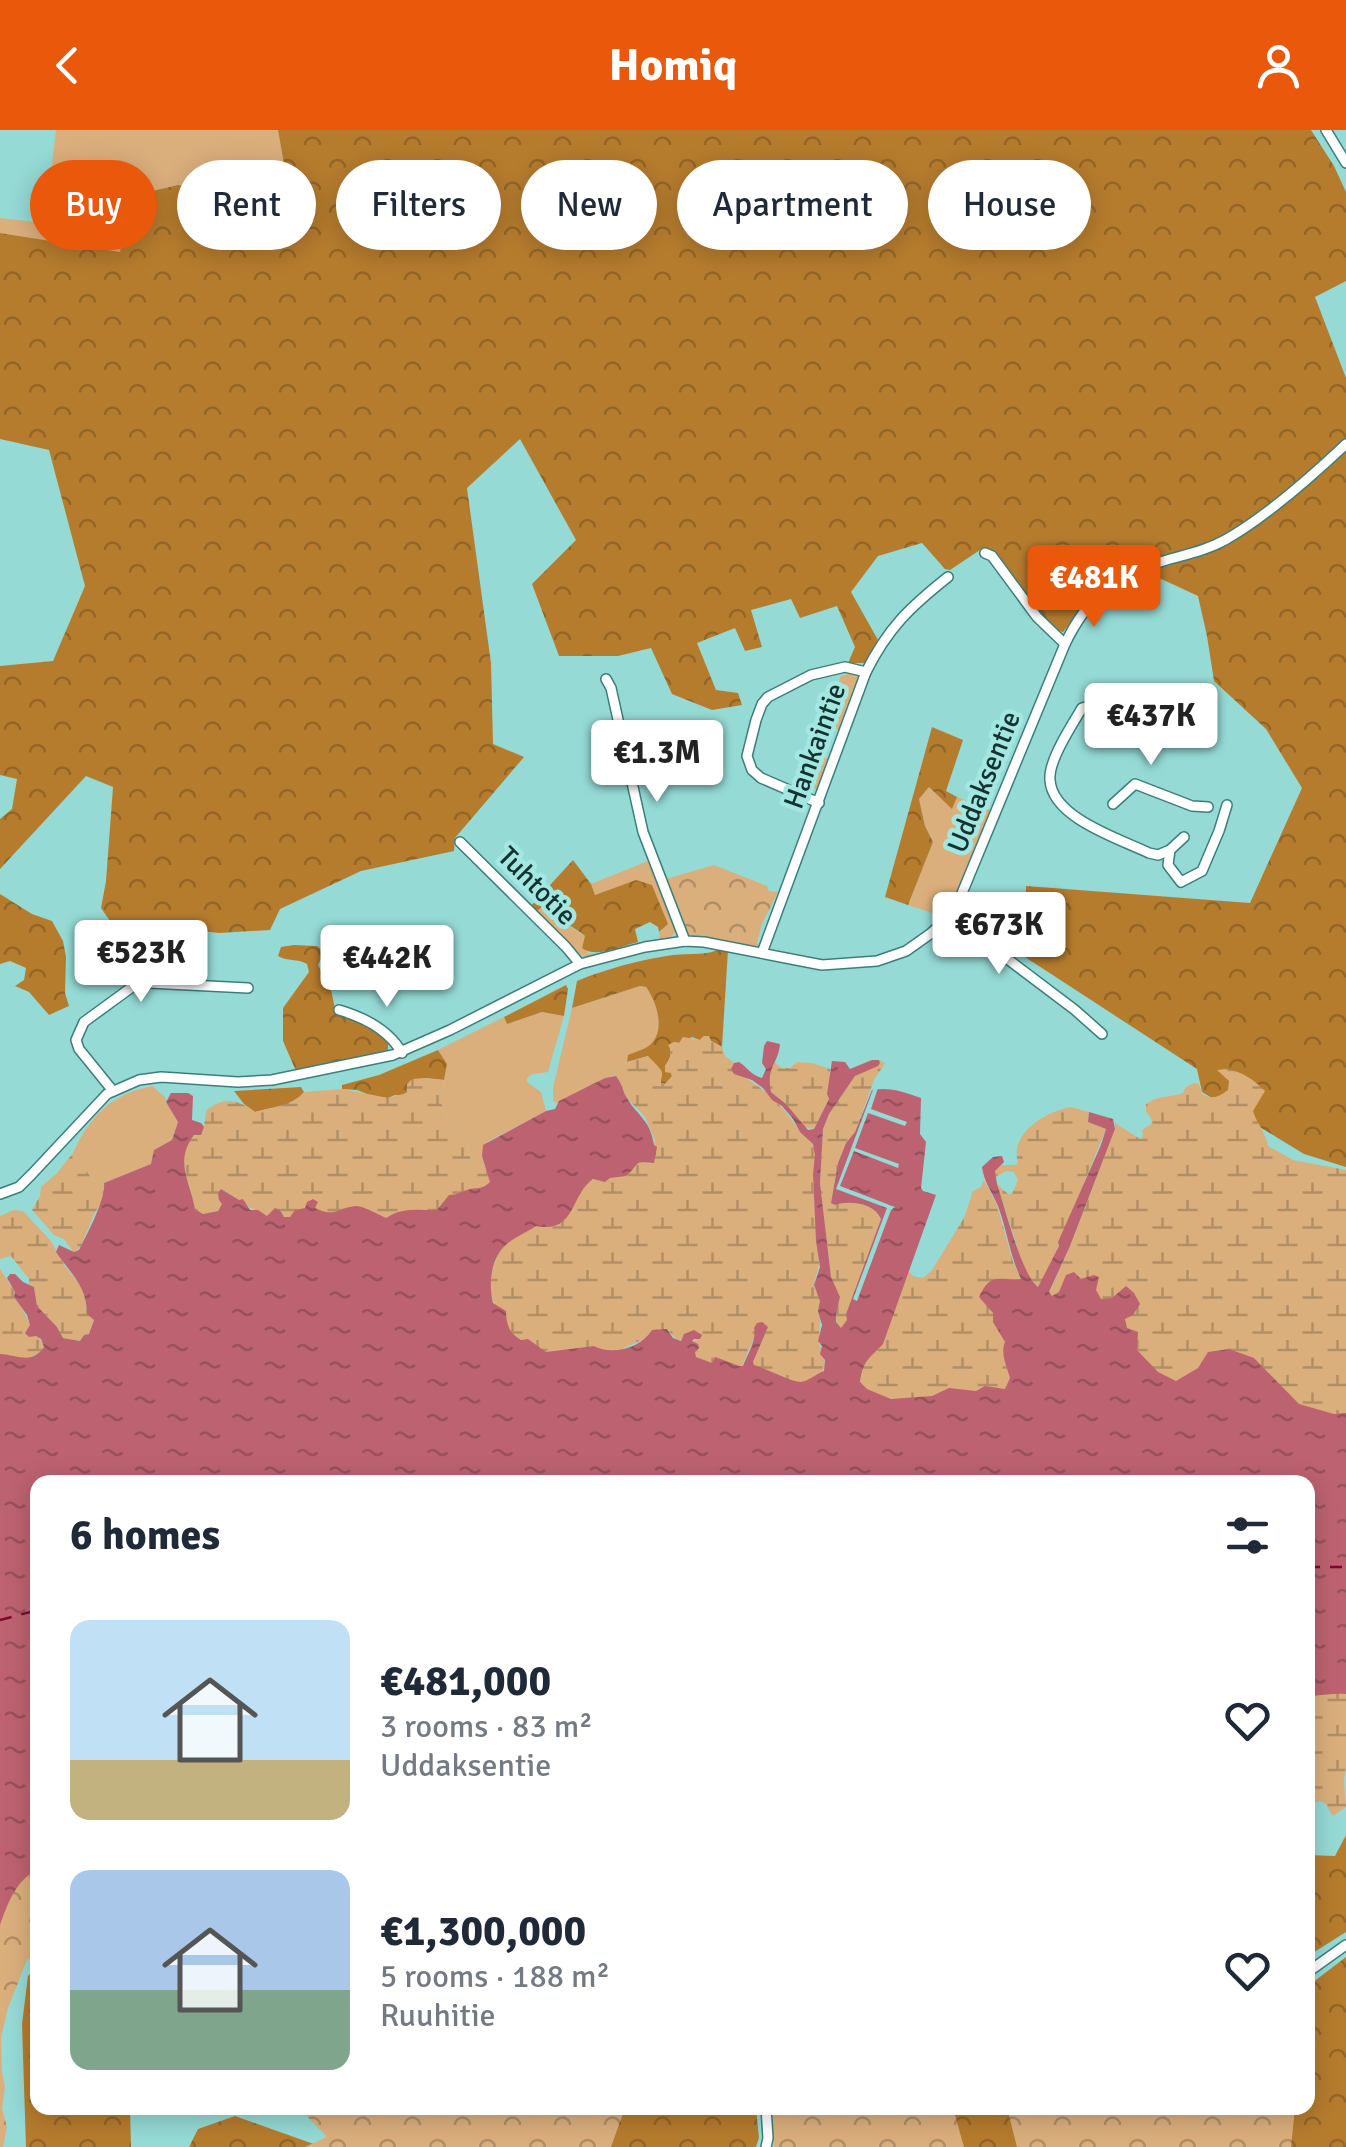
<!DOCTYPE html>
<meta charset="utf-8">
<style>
:root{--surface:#fff;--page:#f2f2f3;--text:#1f2937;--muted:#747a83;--accent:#ea580c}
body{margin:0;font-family:Signika,sans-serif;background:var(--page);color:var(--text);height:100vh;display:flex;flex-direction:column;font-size:38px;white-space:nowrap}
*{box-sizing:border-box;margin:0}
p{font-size:32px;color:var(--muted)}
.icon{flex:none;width:55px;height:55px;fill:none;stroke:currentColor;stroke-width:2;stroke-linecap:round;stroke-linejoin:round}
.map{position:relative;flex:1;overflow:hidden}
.sheet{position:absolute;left:30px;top:1345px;width:1285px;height:640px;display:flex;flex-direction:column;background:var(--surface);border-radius:20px;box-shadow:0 5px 25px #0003}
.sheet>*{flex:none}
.hud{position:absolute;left:30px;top:30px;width:1288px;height:90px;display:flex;gap:20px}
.price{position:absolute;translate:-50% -85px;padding:0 22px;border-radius:10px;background:#fff;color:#222;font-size:32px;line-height:65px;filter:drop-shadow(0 2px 5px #0008)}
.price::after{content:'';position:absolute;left:50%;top:60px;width:30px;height:22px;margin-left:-15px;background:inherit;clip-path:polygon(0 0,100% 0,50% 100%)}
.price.current{background:var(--accent);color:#fff}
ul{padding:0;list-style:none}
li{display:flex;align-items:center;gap:30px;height:250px;padding:0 40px}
li span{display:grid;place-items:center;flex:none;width:280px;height:200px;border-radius:20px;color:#555}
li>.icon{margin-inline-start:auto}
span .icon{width:120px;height:120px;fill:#fffc;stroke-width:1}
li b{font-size:42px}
h2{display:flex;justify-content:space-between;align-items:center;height:120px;padding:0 40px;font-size:42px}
.pill{padding:0 35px;border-radius:45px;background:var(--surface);box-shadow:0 5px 25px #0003;font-size:35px;line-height:90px}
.pill.current{background:var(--accent);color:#fff}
header{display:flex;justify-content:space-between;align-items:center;height:130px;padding:0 40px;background:var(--accent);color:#fff;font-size:45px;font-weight:700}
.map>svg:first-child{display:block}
</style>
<header><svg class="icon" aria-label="back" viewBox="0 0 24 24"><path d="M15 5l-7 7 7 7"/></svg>Homiq<svg class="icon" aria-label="person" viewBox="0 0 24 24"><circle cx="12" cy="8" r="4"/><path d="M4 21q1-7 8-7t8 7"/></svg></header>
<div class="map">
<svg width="1346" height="2017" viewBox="0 0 1346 2017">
<defs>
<pattern id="forest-crowns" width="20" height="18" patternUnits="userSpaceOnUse" patternTransform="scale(2.5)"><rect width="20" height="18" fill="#b67c2e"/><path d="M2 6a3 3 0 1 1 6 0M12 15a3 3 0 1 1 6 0" fill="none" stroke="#936628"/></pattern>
<pattern id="wetland-marsh" width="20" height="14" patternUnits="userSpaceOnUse" patternTransform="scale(2.5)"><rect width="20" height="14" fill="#dbaf7c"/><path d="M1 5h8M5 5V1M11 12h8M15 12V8" fill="none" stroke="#b08f66"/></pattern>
<pattern id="park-crowns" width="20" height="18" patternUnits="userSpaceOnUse" patternTransform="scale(2.5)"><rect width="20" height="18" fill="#dbaf7c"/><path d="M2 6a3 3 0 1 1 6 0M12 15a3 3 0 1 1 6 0" fill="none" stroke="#b08f66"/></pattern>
<pattern id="water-ripples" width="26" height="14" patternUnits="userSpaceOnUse" patternTransform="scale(2.5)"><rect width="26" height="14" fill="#bd6271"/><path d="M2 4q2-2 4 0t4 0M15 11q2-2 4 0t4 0" fill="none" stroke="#98515d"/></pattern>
</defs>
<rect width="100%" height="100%" fill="#95dad5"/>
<g fill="#dbaf7c">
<path d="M56 0H278L291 74 241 61 178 55 131 66 121 123 0 103V88L45 93Z"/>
<path d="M855 542 860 546V550L840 600 822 593 841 546Z"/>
<path d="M811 622 830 630C823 650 822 669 797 657Z"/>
<path d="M929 657 952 678 957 667 991 680 956 764 941 786 908 775 933 712 925 696 919 669Z"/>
<path d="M648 731 676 800C673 808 667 809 660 810L659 802 663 800 615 759 594 765 591 754Z"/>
<path d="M542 777 551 779 558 789 586 807 587 823 595 824 587 828 576 822 536 782Z"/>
<path d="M640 856 646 857C656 871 666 899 652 914 646 919 636 922 628 925L627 932 614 941 616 946 605 948 557 973 553 971V958L572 878Z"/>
<path d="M542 882 564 886 548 942 533 944 527 948V952L541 962 546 981 487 1012 482 1026 486 1034 477 1036 471 1032 468 1012 448 989 441 973 446 934 438 920 504 887 507 894Z"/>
<path d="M152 956 166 968V972L178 992 172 1010 154 1020 151 1034 104 1053 93 1050 73 1023C90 986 111 964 152 956Z"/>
</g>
<g fill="url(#forest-crowns)">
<path d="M278 0H1311L1334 36 1346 62V151L1315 167 1346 248V1037L1304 1024 1202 962 1197 939 1025 827 1026 756 1250 773 1302 658 1266 599 1214 551 1207 506 1198 466 1129 434 1105 449 1063 502 1052 498 993 421 983 418 950 440 945 439 922 413 878 426 851 462 878 510 866 533H848L855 517 837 476 800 488 791 469 751 480 762 517 745 521 735 498 697 513 716 560 738 563 742 575 712 580 672 564 651 518 618 526H559L532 454 576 410 520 309 467 358 491 533 493 614 524 627 455 708 454 721 361 741 280 779 270 800 219 803 110 791 101 778 106 751 113 657 86 646 0 739V689L12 679 17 649 0 645V536L53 531 85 456 49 320 0 309V103L120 122 131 66 178 55 241 61 291 74Z"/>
<path d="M932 597 963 610 946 661 957 667 952 679 929 657 919 669 925 696 933 712 908 775 885 767Z"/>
<path d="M573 730 591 754 595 765 636 750 652 755 668 794 659 802 658 797 650 792 635 799 638 812C621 816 596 829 582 818L585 806C574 797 560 791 551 779L542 777 536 782 530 777Z"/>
<path d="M0 764 32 784 52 791 63 811 66 827 65 863 69 876 49 885 29 862 15 856 24 850 26 838 10 831 0 834Z"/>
<path d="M294 815 317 816 324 822 318 835 331 860 336 883 378 901 388 913V920L296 941 283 911V878L309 842 307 834C297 828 288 832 278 826L281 817Z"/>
<path d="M722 818 728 820 722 917 711 911 708 906H704L700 910 692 907 679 913 674 912 669 915C673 923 670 929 665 936L671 942 672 947 665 954 661 953 648 926 627 932 628 925C635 922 646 919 651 914 666 899 656 871 646 857L640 856 572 878 577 851C608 838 640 830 673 825 690 823 708 826 722 818Z"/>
<path d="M566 855 568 859 564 886 542 882 507 894 504 887Z"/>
<path d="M438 920 447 934 444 950 425 948 402 966 395 965 388 968 372 966 357 960 342 959V955L379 945Z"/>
<path d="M301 957 304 962 298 969 288 974 255 982 244 974 234 961Z"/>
<path d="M1346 1705V1802L1308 1826V1725L1335 1726Z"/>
<path d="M1346 1827V2017H786L779 1978H1308V1856Z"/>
<path d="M37 1838 38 1978H130L131 2017H26L22 1894 28 1846Z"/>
<path d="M302 1978H756L759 2008 756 2017H345Z"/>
<path d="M235 1986 322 2017H189L198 1999Z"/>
</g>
<g fill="url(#wetland-marsh)">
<path d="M704 906H709L711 911 722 917 725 926 734 933 731 939C762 957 779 970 799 1000 803 1006 811 1010 814 1017 818 1027 813 1038 813 1048 814 1076 818 1105 819 1133 819 1140 814 1149 814 1156 815 1161 820 1165 820 1170 821 1183 820 1194 819 1207 818 1225 832 1226 819 1250L757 1262 753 1232 768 1197 756 1203 742 1236 699 1245 692 1212 702 1205 677 1210 667 1199 624 1218 645 1281 511 1204C505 1189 493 1177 491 1162 488 1145 497 1124 506 1110 512 1102 587 1051 596 1049 613 1045 628 1050 637 1032L642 1031 651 1034 655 1010 645 987 627 968 614 941 627 932 648 926C651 930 663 939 662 944 662 947 661 950 661 953L665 954 672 946 671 943 665 942V936C670 929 673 923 668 915L674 912 679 913 683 907 700 910Z"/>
<path d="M879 930 885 933 874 950 855 1002 846 1013 838 1033 831 1072 835 1075C850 1070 874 1073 881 1089L846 1184 848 1190 841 1199C831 1189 839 1179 840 1167L831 1148 820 1053 823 999 829 984 855 946 880 933Z"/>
<path d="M773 931 782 938H790L797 932 812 933 830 939V956L827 964 829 969 814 999 804 997 786 974 771 962 768 949Z"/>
<path d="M1226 939C1243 942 1253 949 1265 961L1253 981C1257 994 1266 1003 1268 1016L1293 1030 1346 1040V1306L1215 1261 1077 1243 1049 1163 1070 1116 1115 999V993L1140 1009 1143 1006 1142 1000 1151 994 1152 990 1146 981V974C1158 965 1169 968 1183 963L1186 957 1194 953 1199 954 1202 964C1212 970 1219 967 1228 960L1229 951 1217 940Z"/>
<path d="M425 948 444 950 441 973 448 989 468 1012 471 1032 477 1036 486 1034 490 1045V1061L400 1103 284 1087 280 1080 275 1079 268 1086C250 1080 238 1068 221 1059L223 1074 217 1081 203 1084 195 1079C189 1045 169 1023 204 997L206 981C223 966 238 969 255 982 273 977 292 976 304 962L342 959 388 968 407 963V954L412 949Z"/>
<path d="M1071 977 1089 982 1088 992 1106 999 1050 1137 1038 1157H1036L1024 1138 997 1054 1008 1064H1012L1018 1050 1014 1042 1006 1041 996 1047 995 1041 998 1035H1016L1018 1032C1009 1003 1047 981 1071 977Z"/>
<path d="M73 1023 93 1050 104 1053V1069L94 1084 81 1116 74 1123 64 1109 54 1105 32 1080 40 1066 41 1057 57 1043Z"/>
<path d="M984 1050 997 1075 1013 1132 1029 1167 1014 1218 1010 1260 934 1277 869 1268 856 1245 908 1140 913 1146 923 1148 932 1140 964 1088 973 1061 981 1057Z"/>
<path d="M14 1080 23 1081 51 1111 65 1136 85 1161 87 1183 94 1189 89 1204 84 1205 81 1211 63 1208 57 1197 37 1176 34 1157 29 1154V1149L11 1126 0 1129V1086Z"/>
<path d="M0 1139 15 1162 14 1167C22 1177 26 1186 31 1196 35 1205 41 1208 44 1217 33 1232 18 1229 0 1229Z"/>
<path d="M1346 1535V1637L1344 1650 1346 1677 1333 1686 1325 1673 1319 1671 1315 1673 1311 1688 1315 1691 1308 1702V1545Z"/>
</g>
<g fill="url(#park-crowns)">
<path d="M714 735 767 756 769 761 778 762 762 794 757 813 760 816 758 819 689 805 666 749Z"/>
<path d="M37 1569V1824L27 1830 8 1878 1 1908 2 1942 5 1957 2 1978 7 1997 3 2017H0V1625Z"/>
<path d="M299 1978H625L611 2017H305L327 2007Z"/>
<path d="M771 1978H953L964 2017H774Z"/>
<path d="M1007 1978H1295L1291 2017H1017Z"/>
</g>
<path fill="url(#water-ripples)" d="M767 911 780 914C778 935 766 936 771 962L786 974 808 1000 814 999 829 969 827 964 832 931 845 932 850 939 872 930H879L880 933 878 936 855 946 829 984 823 999 820 1053 831 1147 840 1167 836 1185V1192L841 1198 847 1190 846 1184 881 1089C874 1073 850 1070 835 1075L831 1073 838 1033 846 1013 855 1002 872 960C891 957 903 962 921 968L920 1004 926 1012 921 1058 923 1061 936 1065 883 1214C869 1229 863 1230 860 1252L867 1259 891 1269 932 1266 949 1258 976 1261 985 1256 1005 1259 1010 1248C1007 1237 1000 1223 1005 1212L993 1192V1183L979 1167C991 1141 1000 1151 1021 1149 1010 1126 1007 1100 998 1076 992 1062 984 1052 982 1037L993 1027 1002 1026 1004 1032 995 1041 997 1054C1005 1077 1022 1146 1038 1157L1059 1116 1058 1112 1101 1015 1106 999 1088 992 1089 982 1113 989 1115 999 1070 1116 1049 1162 1052 1166 1059 1162 1066 1145 1074 1142 1081 1149 1094 1145 1099 1147 1096 1160 1101 1169 1112 1168 1126 1156 1134 1163 1140 1174 1133 1185 1125 1189 1127 1198 1138 1202 1137 1220 1158 1242 1176 1251 1198 1238 1208 1222 1229 1219 1254 1228 1299 1274 1334 1284 1346 1283V1564C1333 1563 1321 1566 1308 1566V1352H38L37 1740C16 1750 8 1773 0 1795V1224C19 1225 31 1235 44 1217L41 1209 36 1206 29 1207 25 1203 30 1195 27 1185 14 1167 15 1162 7 1148 10 1144H15L23 1152 34 1157 37 1176 57 1197 63 1208 80 1211 84 1205 89 1204 94 1190 87 1184C87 1156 71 1144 56 1122L59 1115 74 1122 79 1120C87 1104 106 1069 104 1053L151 1034 154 1020 172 1010 178 992 166 972 171 963H188L193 966 192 990 201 993 204 997 201 1005H194C174 1032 190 1050 195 1079L203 1084 218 1081 222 1074 219 1070 218 1064 221 1059 239 1070 243 1069 250 1080H258L267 1086 275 1078 280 1080 284 1087H290L295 1080 305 1078 307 1072 313 1069 318 1072 315 1078C335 1088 338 1078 355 1076 364 1076 377 1084 386 1088 402 1077 418 1080 437 1080L449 1065C457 1065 460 1062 467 1060 477 1057 482 1060 490 1052L482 1026 483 1015 546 981 555 979 559 971 605 948 616 946C622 953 622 960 627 968 638 987 650 989 654 1015L657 1017 654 1033C632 1031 642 1032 626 1046L610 1048 605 1052 593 1049C570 1065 576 1104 536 1096 527 1102 517 1106 508 1113 491 1126 488 1153 493 1173L506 1181C506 1194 509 1203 521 1210L528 1209 546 1222 594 1216C612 1226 641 1218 652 1200L667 1199 673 1208 681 1211 684 1204 694 1200 702 1205 700 1209H694L692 1211 698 1214 699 1218 695 1222 696 1227 712 1233 715 1227 718 1228 739 1236H743C747 1225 757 1210 754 1198L757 1193 762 1192 768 1197 753 1232 754 1235C768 1239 790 1252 801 1252 809 1251 816 1244 824 1241L825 1230 820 1224 822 1216 818 1211 822 1195 818 1181 820 1171 814 1155 820 1137 816 1111 813 1044 815 1025 813 1014 800 1002 793 989 782 976 772 970 763 958 752 950 734 944 731 939 734 933 739 932C748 938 751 945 762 948L766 939 762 933 764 916Z"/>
<path fill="#95dad5" d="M874 957 878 958 871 979 907 992 905 996 868 983 855 1018 899 1034 898 1038 854 1021 840 1056 895 1077 891 1080 857 1171 853 1169 887 1078 836 1059Z"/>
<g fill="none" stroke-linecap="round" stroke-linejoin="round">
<g stroke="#7d0830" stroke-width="2.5" stroke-dasharray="12 10" stroke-linecap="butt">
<path d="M1308 1437H1346"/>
<path d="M0 1490 38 1480"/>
</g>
<defs>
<g id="minor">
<path d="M1326 0 1346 33"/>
<path d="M985 423 992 426 1037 487 1065 514"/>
<path d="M606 549 611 558 643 702 685 811"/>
<path d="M1115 576 1100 573 1082 578C1072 595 1048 631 1050 650 1052 688 1120 709 1149 723L1158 725 1170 720"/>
<path d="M819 673 761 648 752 640 747 626 756 590 762 574 768 567 811 545 845 537 866 542"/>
<path d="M1113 674 1135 654 1192 676 1208 677"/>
<path d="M1184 707 1170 720 1168 735 1181 752 1202 741 1219 701 1227 675"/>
<path d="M460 712 566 817 580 834"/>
<path d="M950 786 957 795 969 800 1075 880 1102 904"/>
<path d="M762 823 866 542C888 498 910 477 948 447"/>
<path d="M339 880C363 887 389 900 402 923"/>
<path d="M113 961 79 919 76 910 84 892 132 857 149 853 248 858"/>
<path d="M0 1064 19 1057 32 1044 107 964 139 950 161 947 238 952 272 950 393 925 450 900 580 834 645 817 685 811 704 812 822 835 877 831 906 821 930 804 950 786 960 768 1065 514C1088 466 1116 444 1167 430 1188 424 1207 420 1225 410 1266 387 1312 346 1346 314"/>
<path d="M1308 1842 1346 1815"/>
<path d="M766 1978 768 2008 766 2017"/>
</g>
</defs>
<use href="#minor" stroke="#3b7f7b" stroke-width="12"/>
<use href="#minor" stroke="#fff" stroke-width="9"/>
</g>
<g text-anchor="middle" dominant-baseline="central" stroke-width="9" stroke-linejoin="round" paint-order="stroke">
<g font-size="28" fill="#153130" stroke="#a2e7e2">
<text transform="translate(815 616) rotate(-70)">Hankaintie</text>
<text transform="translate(984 652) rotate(-68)">Uddaksentie</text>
<text transform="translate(537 756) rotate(45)">Tuhtotie</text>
</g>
</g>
</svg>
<b class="price current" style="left:1094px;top:500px">€481K</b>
<b class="price" style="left:1151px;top:638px">€437K</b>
<b class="price" style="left:657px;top:675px">€1.3M</b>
<b class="price" style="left:999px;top:847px">€673K</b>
<b class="price" style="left:141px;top:875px">€523K</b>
<b class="price" style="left:387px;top:880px">€442K</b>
<div class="hud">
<a class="pill current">Buy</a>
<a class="pill">Rent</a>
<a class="pill">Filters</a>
<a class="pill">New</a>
<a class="pill">Apartment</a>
<a class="pill">House</a>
</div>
<section class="sheet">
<h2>6 homes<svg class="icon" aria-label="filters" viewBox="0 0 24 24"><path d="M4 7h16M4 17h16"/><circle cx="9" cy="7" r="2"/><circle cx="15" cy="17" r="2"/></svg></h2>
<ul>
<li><span style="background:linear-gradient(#bfe0f5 70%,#c2b280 0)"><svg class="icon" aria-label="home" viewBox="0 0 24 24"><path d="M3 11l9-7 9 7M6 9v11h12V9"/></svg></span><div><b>€481,000</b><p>3 rooms · 83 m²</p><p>Uddaksentie</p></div><svg class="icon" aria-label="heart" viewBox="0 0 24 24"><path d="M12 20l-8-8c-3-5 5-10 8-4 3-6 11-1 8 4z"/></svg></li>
<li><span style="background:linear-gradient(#a9c7e8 60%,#7fa58c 0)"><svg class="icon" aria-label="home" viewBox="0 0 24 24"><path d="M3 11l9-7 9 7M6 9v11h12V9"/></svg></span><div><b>€1,300,000</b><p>5 rooms · 188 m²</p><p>Ruuhitie</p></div><svg class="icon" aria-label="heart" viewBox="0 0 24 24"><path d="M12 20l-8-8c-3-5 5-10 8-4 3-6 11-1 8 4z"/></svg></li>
</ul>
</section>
</div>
